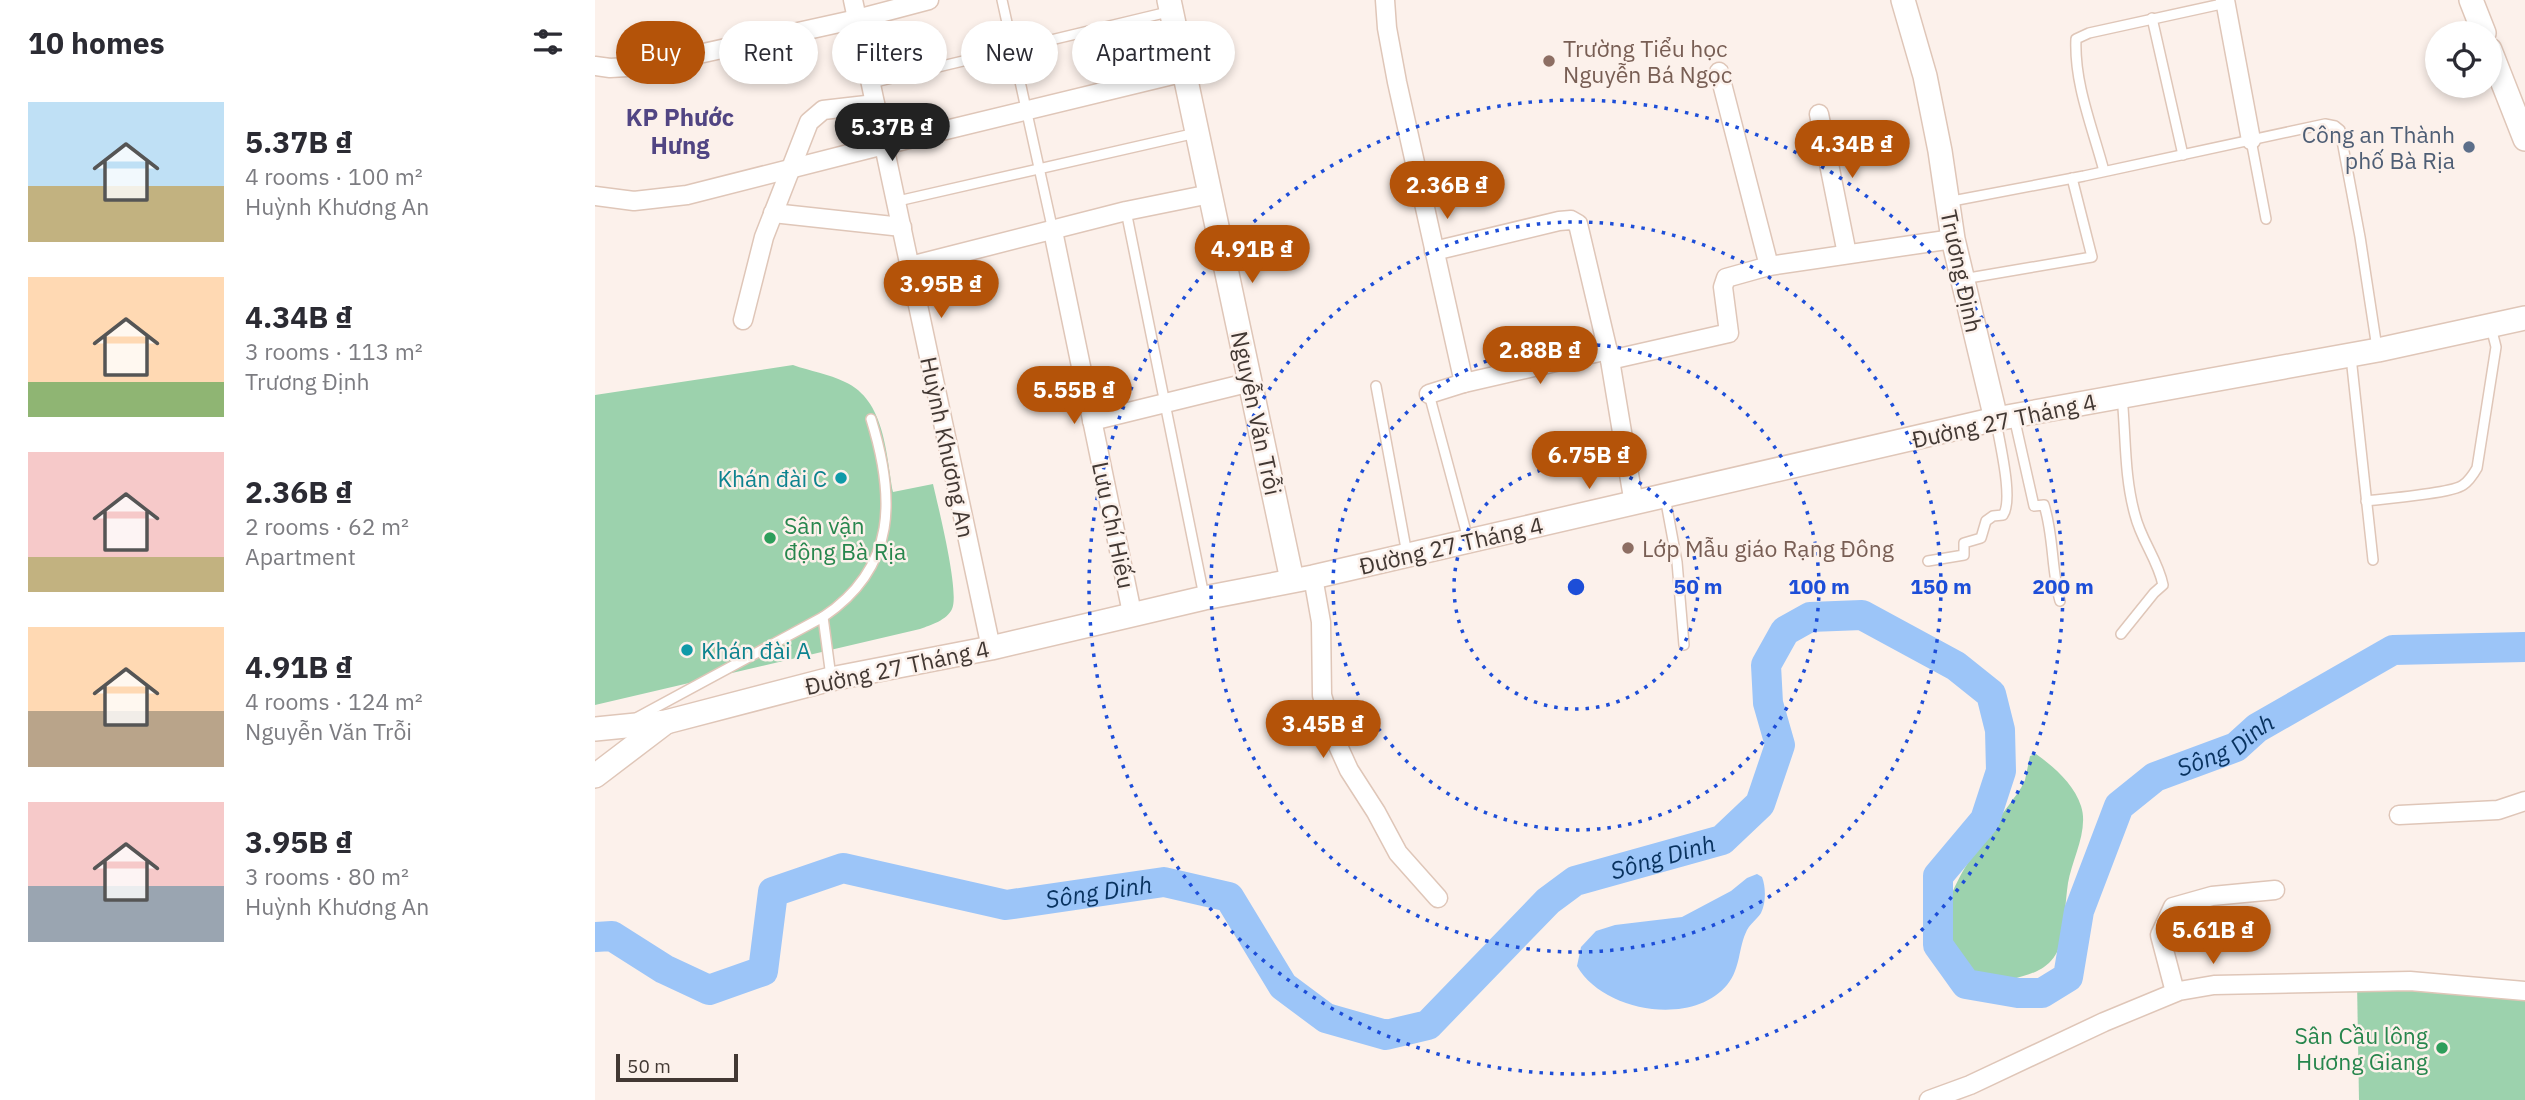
<!DOCTYPE html>
<meta charset="utf-8">
<style>
:root{--surface:#fff;--page:#f7f7f7;--text:#2b2b33;--muted:#7c7c81;--accent:#b45309}
body{margin:0;font-family:"IBM Plex Sans",sans-serif;background:var(--page);color:var(--text);height:100vh;display:flex;flex-direction:column;font-size:26px;white-space:nowrap}
*{box-sizing:border-box;margin:0}
p{font-size:23px;color:var(--muted)}
.icon{flex:none;width:38px;height:38px;fill:none;stroke:currentColor;stroke-width:2;stroke-linecap:round;stroke-linejoin:round}
.map{position:relative;flex:1;overflow:hidden}
.details{display:flex;flex-direction:column;background:var(--surface);width:595px}
.details>*{flex:none}
.guide{position:absolute;left:21px;top:21px;width:665px;height:63px;display:flex;gap:14px}
.tools{position:absolute;left:1830px;top:21px;display:grid;gap:14px}
.tools a{display:grid;place-items:center;width:77px;height:77px;border-radius:50%;background:var(--surface);box-shadow:0 4px 10px #0003;font-size:35px}
.scale{position:absolute;left:21px;bottom:18px;width:122px;box-sizing:border-box;padding-left:7px;border:4px solid #423833;border-top:0;font-size:19px;line-height:24px;white-space:nowrap;color:#423833;-webkit-text-stroke:5px #fcf1eb;paint-order:stroke}
.price{position:absolute;translate:-50% -60px;padding:0 16px;border-radius:24px;background:var(--accent);color:#fff;font-size:23px;line-height:46px;filter:drop-shadow(0 2px 4px #0008)}
.price::after{content:'';position:absolute;left:50%;top:42px;width:21px;height:16px;margin-left:-10px;background:inherit;clip-path:polygon(0 0,100% 0,50% 100%)}
.price.on{background:#222;color:#fff}
ul{padding:0;list-style:none}
li{display:flex;align-items:center;gap:21px;height:175px;padding:0 28px}
li span{display:grid;place-items:center;flex:none;width:196px;height:140px;border-radius:0px;color:#555}
li>.icon{margin-inline-start:auto}
span .icon{width:84px;height:84px;fill:#fffc;stroke-width:1}
li b{font-size:30px}
h2{display:flex;justify-content:space-between;align-items:center;height:84px;padding:0 28px;font-size:30px}
.pill{padding:0 24px;border-radius:32px;background:var(--surface);box-shadow:0 4px 10px #0003;font-size:24px;line-height:63px}
.pill.on{background:var(--accent);color:#fff}
main{display:flex;flex:1;min-height:0}
.map>svg:first-child{display:block}
</style>
<main>
<section class="details">
<h2>10 homes<svg class="icon" aria-label="filters" viewBox="0 0 24 24"><path d="M4 7h16M4 17h16"/><circle cx="9" cy="7" r="2"/><circle cx="15" cy="17" r="2"/></svg></h2>
<ul>
<li><span style="background:linear-gradient(#bfe0f5 60%,#c2b280 0)"><svg class="icon" aria-label="home" viewBox="0 0 24 24"><path d="M3 11l9-7 9 7M6 9v11h12V9"/></svg></span><div><b>5.37B ₫</b><p>4 rooms · 100 m²</p><p>Huỳnh Khương An</p></div></li>
<li><span style="background:linear-gradient(#ffd9b3 75%,#8fb573 0)"><svg class="icon" aria-label="home" viewBox="0 0 24 24"><path d="M3 11l9-7 9 7M6 9v11h12V9"/></svg></span><div><b>4.34B ₫</b><p>3 rooms · 113 m²</p><p>Trương Định</p></div></li>
<li><span style="background:linear-gradient(#f6c9c9 75%,#c2b280 0)"><svg class="icon" aria-label="home" viewBox="0 0 24 24"><path d="M3 11l9-7 9 7M6 9v11h12V9"/></svg></span><div><b>2.36B ₫</b><p>2 rooms · 62 m²</p><p>Apartment</p></div></li>
<li><span style="background:linear-gradient(#ffd9b3 60%,#b9a48a 0)"><svg class="icon" aria-label="home" viewBox="0 0 24 24"><path d="M3 11l9-7 9 7M6 9v11h12V9"/></svg></span><div><b>4.91B ₫</b><p>4 rooms · 124 m²</p><p>Nguyễn Văn Trỗi</p></div></li>
<li><span style="background:linear-gradient(#f6c9c9 60%,#9aa5b1 0)"><svg class="icon" aria-label="home" viewBox="0 0 24 24"><path d="M3 11l9-7 9 7M6 9v11h12V9"/></svg></span><div><b>3.95B ₫</b><p>3 rooms · 80 m²</p><p>Huỳnh Khương An</p></div></li>
</ul>
</section>
<div class="map">
<svg width="1930" height="1100" viewBox="0 0 1930 1100">
<rect width="100%" height="100%" fill="#fcf1eb"/>
<g fill="#9cd2ad">
<path d="M198 365C215 371 234 374 250 382 290 400 291 454 298 492L338 484C343 506 365 593 357 609 352 620 336 625 325 629L0 705V395Z"/>
<path d="M1441 754C1459 767 1479 784 1486 806 1494 830 1477 859 1473 883 1470 903 1470 927 1464 946 1462 955 1456 962 1449 967 1439 975 1401 985 1388 982 1378 979 1369 972 1362 965 1317 915 1399 829 1426 788L1430 780 1435 756Z"/>
<path d="M1762 981 1930 995V1100H1764Z"/>
</g>
<path fill="#9cc5f8" d="M1162 874 1167 877C1171 887 1171 903 1166 913 1162 919 1156 923 1152 930 1143 948 1146 968 1132 985 1097 1027 1008 1012 982 966L986 947 1001 931 1020 925 1087 917 1136 891 1152 878Z"/>
<g fill="none" stroke-linecap="round" stroke-linejoin="round">
<path stroke="#9cc5f8" stroke-width="30" id="s1" d="M0 937 17 936 69 969 114 990 168 971 178 892 248 868 411 905 569 882 634 897 688 986 731 1018 791 1035 833 1025 953 901 980 881 1127 840 1165 804 1185 745 1173 703 1171 665 1190 631 1215 617 1267 615 1361 666 1396 694 1405 730 1406 771 1390 820 1343 876V945L1371 984 1423 993H1447L1473 977 1484 911 1524 806 1560 777 1641 747 1662 728 1798 650 1930 647"/>
<defs>
<g id="service">
<path d="M407 0 458 231"/>
<path d="M1557 18 1588 155"/>
<path d="M276 83 577 11"/>
<path d="M1656 140 1671 219"/>
<path d="M1509 171C1498 129 1479 84 1481 39L1494 33 1631 3"/>
<path d="M303 201 601 133"/>
<path d="M1352 202 1489 176 1730 124 1740 126 1745 130 1765 237 1782 348"/>
<path d="M531 211 609 596"/>
<path d="M1368 279 1497 257 1477 178"/>
<path d="M1756 357 1778 560"/>
<path d="M781 386 812 554"/>
<path d="M834 394 873 539"/>
<path d="M1419 417 1439 506 1449 505C1459 536 1456 569 1465 601"/>
<path d="M1070 497 1082 562 1089 645"/>
<path d="M1771 501C1789 499 1858 493 1868 485 1874 481 1878 475 1882 468L1901 347 1896 327"/>
<path d="M1333 561 1369 555V543L1386 538 1391 521 1398 516 1408 515C1419 500 1404 441 1401 421"/>
<path d="M228 617 236 677"/>
<path d="M1526 634 1559 593 1568 585C1563 560 1546 540 1540 515 1529 476 1531 436 1527 396"/>
<path d="M43 717 228 617C303 567 300 496 276 419"/>
</g>
<g id="minor">
<path d="M258 0 396 648"/>
<path d="M790 0 792 28 802 82 869 383 834 394"/>
<path d="M1630 0 1656 140"/>
<path d="M0 66 15 68 50 66 262 19 334 0"/>
<path d="M1124 72 1174 266"/>
<path d="M1224 114 1252 254"/>
<path d="M0 196 39 201 92 195 289 145 590 72"/>
<path d="M178 213 307 227"/>
<path d="M458 231 537 613"/>
<path d="M839 251 964 221 976 220 983 224 1015 360 1039 504"/>
<path d="M315 266 531 211 615 194"/>
<path d="M148 320 169 237 214 122 228 110 280 104"/>
<path d="M1015 360 1134 333 1128 287 1131 278 1174 266 1358 239"/>
<path d="M869 383 1013 350"/>
<path d="M497 421 656 382"/>
<path d="M718 577 726 622 727 695 739 737 754 770 781 812 803 853 843 898"/>
<path d="M1804 815 1903 810 1930 801"/>
<path d="M1580 992 1565 935 1578 907 1617 896 1680 890"/>
<path d="M1334 1100 1375 1085 1509 1022 1584 991 1619 985 1815 981 1930 991"/>
</g>
<g id="tertiary">
<path d="M574 0 697 580"/>
<path d="M1308 0 1330 76 1345 151 1358 239 1401 419"/>
<path d="M1876 0 1889 33"/>
<path d="M1895 50 1930 139"/>
<path d="M0 729 71 722 236 679 396 648 609 598 718 577 1401 419 1783 350 1930 318"/>
<path d="M0 776 71 722"/>
</g>
</defs>
<use href="#service" stroke="#dfc6b8" stroke-width="12"/>
<use href="#minor" stroke="#dfc6b8" stroke-width="21"/>
<use href="#tertiary" stroke="#dfc6b8" stroke-width="26"/>
<use href="#service" stroke="#fff" stroke-width="9"/>
<use href="#minor" stroke="#fff" stroke-width="18"/>
<use href="#tertiary" stroke="#fff" stroke-width="23"/>
</g>
<g fill="none" stroke="#1d4ed8" stroke-width="3.5" stroke-dasharray="3.5 7">
<circle cx="981" cy="587" r="122"/>
<circle cx="981" cy="587" r="243"/>
<circle cx="981" cy="587" r="365"/>
<circle cx="981" cy="587" r="487"/>
</g>
<g fill="#8d6e63" stroke="#fcf1eb" stroke-width="2.5">
<circle cx="954" cy="61" r="7"/>
<circle cx="1033" cy="548" r="7"/>
</g>
<circle fill="#5c6f8a" stroke="#fcf1eb" stroke-width="2.5" cx="1874" cy="147" r="7"/>
<g fill="#0f9aa8" stroke="#fcf1eb" stroke-width="2.5">
<circle cx="246" cy="478" r="7"/>
<circle cx="92" cy="650" r="7"/>
</g>
<g fill="#2e9e5b" stroke="#fcf1eb" stroke-width="2.5">
<circle cx="175" cy="538" r="7"/>
<circle cx="1847" cy="1048" r="7"/>
</g>
<g text-anchor="middle" dominant-baseline="central" stroke-width="5" stroke-linejoin="round" paint-order="stroke">
<g font-size="23" fill="#785e54" stroke="#fcf1eb" text-anchor="start">
<text x="968" y="48">Trường Tiểu học<tspan x="968" dy="26">Nguyễn Bá Ngọc</tspan></text>
<text x="1047" y="548">Lớp Mẫu giáo Rạng Đông</text>
</g>
<g font-size="23" fill="#4e5e75" stroke="#fcf1eb" text-anchor="end">
<text x="1860" y="134">Công an Thành<tspan x="1860" dy="26">phố Bà Rịa</tspan></text>
</g>
<g font-size="23" fill="#423833" stroke="#fcf1eb">
<text transform="translate(1367 271) rotate(78)">Trương Định</text>
<text transform="translate(662 413) rotate(78)">Nguyễn Văn Trỗi</text>
<text transform="translate(1409 420) rotate(-12)">Đường 27 Tháng 4</text>
<text transform="translate(353 447) rotate(78)">Huỳnh Khương An</text>
<text transform="translate(519 525) rotate(78)">Lưu Chí Hiếu</text>
<text transform="translate(856 545) rotate(-13)">Đường 27 Tháng 4</text>
<text transform="translate(302 667) rotate(-12)">Đường 27 Tháng 4</text>
</g>
<g font-size="23" fill="#0d838f" stroke="#fcf1eb" text-anchor="end">
<text x="232" y="478">Khán đài C</text>
<text x="106" y="650" text-anchor="start">Khán đài A</text>
</g>
<g font-size="23" fill="#27864d" stroke="#fcf1eb" text-anchor="start">
<text x="189" y="525">Sân vận<tspan x="189" dy="26">động Bà Rịa</tspan></text>
<text x="1833" y="1035" text-anchor="end">Sân Cầu lông<tspan x="1833" dy="26">Hương Giang</tspan></text>
</g>
<g font-size="24" font-weight="bold" fill="#514583" stroke="#fcf1eb">
<text x="85" y="117">KP Phước<tspan x="85" dy="28">Hưng</tspan></text>
</g>
<g font-size="24" font-style="italic" fill="#08325f" stroke="#fcf1eb">
<text stroke="none"><textPath href="#s1" startOffset="2553">Sông Dinh</textPath></text>
<text stroke="none"><textPath href="#s1" startOffset="1293">Sông Dinh</textPath></text>
<text stroke="none"><textPath href="#s1" startOffset="600">Sông Dinh</textPath></text>
</g>
</g>
<circle cx="981" cy="587" r="10" fill="#1d4ed8" stroke="#fcf1eb" stroke-width="3.5"/>
<g font-size="21" text-anchor="middle" font-weight="bold" fill="#1d4ed8" stroke="#fcf1eb" stroke-width="5" stroke-linejoin="round" paint-order="stroke">
<text x="1103" y="594">50 m</text>
<text x="1224" y="594">100 m</text>
<text x="1346" y="594">150 m</text>
<text x="1468" y="594">200 m</text>
</g>
</svg>
<div class="tools">
<a><svg class="icon" aria-label="locate" viewBox="0 0 24 24"><circle cx="12" cy="12" r="6"/><path d="M12 2v4M12 18v4M2 12h4M18 12h4"/></svg></a>
</div>
<div class="scale">50 m</div>
<b class="price on" style="left:297px;top:163px">5.37B ₫</b>
<b class="price" style="left:1257px;top:180px">4.34B ₫</b>
<b class="price" style="left:852px;top:221px">2.36B ₫</b>
<b class="price" style="left:657px;top:285px">4.91B ₫</b>
<b class="price" style="left:346px;top:320px">3.95B ₫</b>
<b class="price" style="left:945px;top:386px">2.88B ₫</b>
<b class="price" style="left:479px;top:426px">5.55B ₫</b>
<b class="price" style="left:994px;top:491px">6.75B ₫</b>
<b class="price" style="left:728px;top:760px">3.45B ₫</b>
<b class="price" style="left:1618px;top:966px">5.61B ₫</b>
<div class="guide">
<a class="pill on">Buy</a>
<a class="pill">Rent</a>
<a class="pill">Filters</a>
<a class="pill">New</a>
<a class="pill">Apartment</a>
</div>
</div>
</main>
